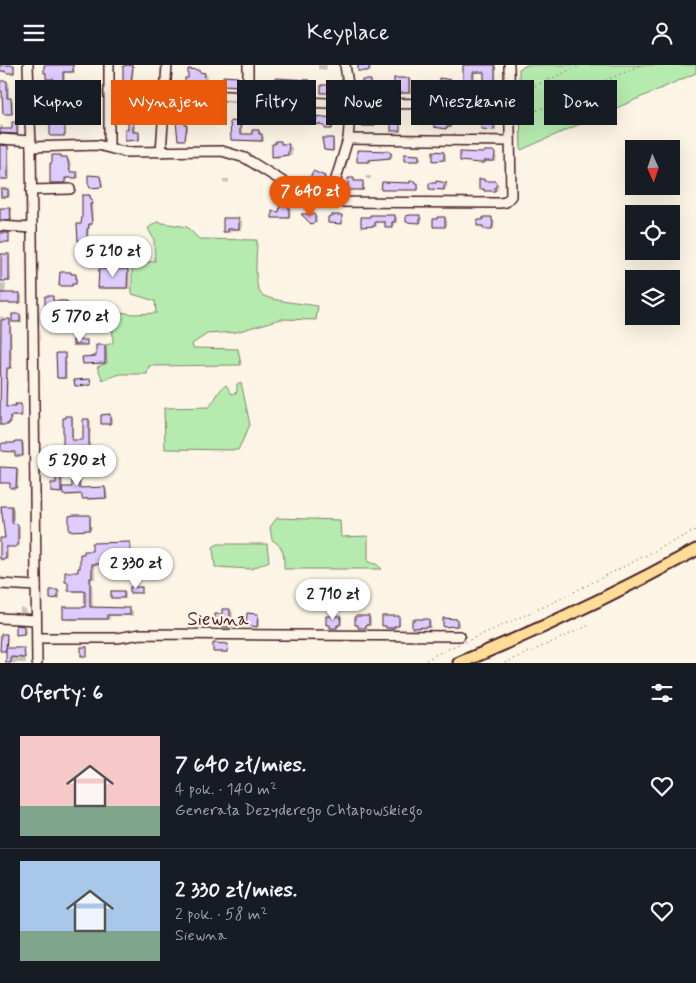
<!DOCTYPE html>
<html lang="pl">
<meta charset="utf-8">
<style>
:root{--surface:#171b24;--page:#20242c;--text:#f1f3f6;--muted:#9ea1a6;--line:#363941;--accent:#ea580c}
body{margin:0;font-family:Mynerve,sans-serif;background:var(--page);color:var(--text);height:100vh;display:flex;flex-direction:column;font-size:19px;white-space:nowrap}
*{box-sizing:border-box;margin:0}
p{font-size:16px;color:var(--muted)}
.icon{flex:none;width:28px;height:28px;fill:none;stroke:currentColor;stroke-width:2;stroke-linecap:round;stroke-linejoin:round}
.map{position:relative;height:598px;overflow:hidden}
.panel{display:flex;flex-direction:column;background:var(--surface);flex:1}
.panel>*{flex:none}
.banner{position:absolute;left:15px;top:15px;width:666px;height:45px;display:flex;gap:10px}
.needle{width:32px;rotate:177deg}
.buttons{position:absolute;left:625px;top:75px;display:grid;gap:10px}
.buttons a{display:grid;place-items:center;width:55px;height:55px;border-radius:0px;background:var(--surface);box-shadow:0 5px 20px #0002;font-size:25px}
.price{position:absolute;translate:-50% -42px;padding:0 11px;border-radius:18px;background:#fff;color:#222;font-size:16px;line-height:32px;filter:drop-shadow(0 1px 2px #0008)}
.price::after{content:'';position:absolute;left:50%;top:30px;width:15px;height:11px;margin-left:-8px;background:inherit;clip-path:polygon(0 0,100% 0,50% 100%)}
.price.active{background:var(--accent);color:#fff}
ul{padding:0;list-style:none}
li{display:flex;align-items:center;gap:15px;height:125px;padding:0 20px}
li+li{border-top:1px solid var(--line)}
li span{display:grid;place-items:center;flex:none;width:140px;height:100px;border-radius:0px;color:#555}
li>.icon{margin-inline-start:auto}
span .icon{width:60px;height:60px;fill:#fffc;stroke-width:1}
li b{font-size:21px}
h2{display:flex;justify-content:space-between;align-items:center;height:60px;padding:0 20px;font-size:21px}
.pill{padding:0 18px;border-radius:0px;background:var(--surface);box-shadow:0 5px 20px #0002;font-size:18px;line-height:45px}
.pill.active{background:var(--accent);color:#fff}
header{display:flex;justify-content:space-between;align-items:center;height:65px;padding:0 20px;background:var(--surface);font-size:22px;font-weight:600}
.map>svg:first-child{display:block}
</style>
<header><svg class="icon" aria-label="menu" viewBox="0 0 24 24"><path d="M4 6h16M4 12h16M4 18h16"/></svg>Keyplace<svg class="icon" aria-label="person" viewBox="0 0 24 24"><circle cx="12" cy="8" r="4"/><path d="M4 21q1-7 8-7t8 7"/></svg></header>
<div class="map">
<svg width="696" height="598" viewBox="0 0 696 598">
<rect width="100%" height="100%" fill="#fcf5e5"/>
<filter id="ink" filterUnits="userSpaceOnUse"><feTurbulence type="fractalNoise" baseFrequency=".02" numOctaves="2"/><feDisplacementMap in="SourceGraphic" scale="10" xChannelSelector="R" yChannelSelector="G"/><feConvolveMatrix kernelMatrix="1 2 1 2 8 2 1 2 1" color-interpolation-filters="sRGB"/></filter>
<g filter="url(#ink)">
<g fill="#b5ebae" stroke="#80856c">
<path d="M527 0H696V8L521 85 519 4Z"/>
<path d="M157 157 187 162 199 174 257 175C257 188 253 219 261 229 268 236 307 239 318 241L316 255 281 254 236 267 207 269 192 279 193 283 238 284 241 300 149 301 147 309H120L103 315 97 302 107 298 106 280 113 278 112 246 133 249 156 248 155 236 132 229V200L155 196 154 175 148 163Z"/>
<path d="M241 317 250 360 238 385 165 384 164 343 209 342C215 336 218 325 226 320L232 329 237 327V319Z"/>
<path d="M277 453 340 455 341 472 368 471V497L376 499 382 504H284C284 491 285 482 272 475L270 462Z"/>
<path d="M218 479H267L269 496 251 504 215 502 213 482Z"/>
</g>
<g fill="#0003" fill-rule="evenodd">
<path d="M0 0H14L15 8 0 7Z"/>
<path d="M52 0H74L75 8H65V18H57L55 17V14L47 13Z"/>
<path d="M318 0H327L326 5 318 4Z"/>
<path d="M357 0H371V6L362 7Z"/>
<path d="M464 0 496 1 497 29H488L486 27 464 28ZM485 7 486 21H475V8Z"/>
<path d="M129 1 134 4 132 25 133 26V36L125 34Z"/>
<path d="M199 6 208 11 207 18H202V20L190 19 186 17Z"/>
<path d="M237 14 239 15V21L224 20Z"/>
<path d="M408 14 412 16V29H399L396 27Z"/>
<path d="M309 16 311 17 310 24H302L276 22Z"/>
<path d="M363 16 373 18 372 28 364 27Z"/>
<path d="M0 17 9 18V35L13 36V49H6L2 45 4 26 0 25Z"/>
<path d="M450 17 454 18V26H447V29L440 28Z"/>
<path d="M89 25 91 27V33L82 32Z"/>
<rect x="100" y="25" width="3" height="6"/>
<path d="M58 29 61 35 62 47H73V58H65V70L52 71Z"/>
<path d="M129 48 145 49V57H135V69L140 70V75H126L130 65Z"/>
<path d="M375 53 377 54 375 61 363 60 366 55Z"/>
<path d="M449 53 451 54V63H447V64L435 62Z"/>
<path d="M332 54 334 55 333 64H328L323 60 318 59Z"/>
<path d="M494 56 496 57V65L482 63Z"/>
<path d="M17 58 19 60V69H0V60L3 61V65H13Z"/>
<path d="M184 58 188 62V67H186V75H181L179 74Z"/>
<path d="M240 58 242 59V70H253L259 66 261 67V70L264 72V77L232 75Z"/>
<path d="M332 75 334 76V86H327L325 85Z"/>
<path d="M280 77 284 80 292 82V90L277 93 273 91Z"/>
<path d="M8 82 9 83 10 115H2L1 114 0 84Z"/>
<path d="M389 87 393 91 391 94 371 95V98L358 96Z"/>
<path d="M493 87 497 92 496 97H486V99L461 95Z"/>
<path d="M444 88 446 90V96L434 95Z"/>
<path d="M60 91 70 95 72 108 79 109V113L67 114 68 119H54L51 118Z"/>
<path d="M419 91 421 92V96H406Z"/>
<rect x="366" y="111" width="5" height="3"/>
<path d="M100 112 102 114 103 123 91 122Z"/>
<path d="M325 112 326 113 324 120 312 116Z"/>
<path d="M223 114H229V118L223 117Z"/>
<path d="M354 115 356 117 364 119V126L349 124Z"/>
<path d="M480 115 497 118 499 121 497 126H487L480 123Z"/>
<path d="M414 117 419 121V125L383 124 411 119Z"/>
<path d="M437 117 448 120 445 125 430 124Z"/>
<path d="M0 125 10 126V132L0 131Z"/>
<path d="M90 131 92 132 93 160H91L90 164H89L88 177 81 176 79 175 82 160 83 132Z"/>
<path d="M285 140 291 143 290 153 273 152 281 148Z"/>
<path d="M10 144 12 145V156L1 154Z"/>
<path d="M315 150 317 152V158L314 159 311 158Z"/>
<path d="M395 151 397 152V158H394V162H388L386 158 376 157 377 162 362 161V153Z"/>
<path d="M420 152 422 153V158L408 156Z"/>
<path d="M445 153 447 154V162L435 161Z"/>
<path d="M224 154H239L242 156V165H231V168L224 166Z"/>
<path d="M492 154 495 158 494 164H487L485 162 478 161Z"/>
<path d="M8 190 10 191 11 217H4L2 216Z"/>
<path d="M127 206 130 207V224H103L100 222Z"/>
<path d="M71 208 77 211V219H73V221L60 220 61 209Z"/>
<path d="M0 218 6 219 5 229 22 230V238L0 239Z"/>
<path d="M52 233 54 234V237L69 238V251L72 253V261L62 260 63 241 46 240Z"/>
<path d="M20 250 22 251V258L13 257Z"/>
<path d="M0 251 4 252V256L11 257 12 304H8L7 343H17L21 340 23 341V352H12V358H10V360H0L2 335H0L2 278H0Z"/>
<path d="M104 257 106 258V266L80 263Z"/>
<path d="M104 281 106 282V298L85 299 98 293Z"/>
<path d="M64 290 66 291 67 314H60L58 313Z"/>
<path d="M90 315 92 317V320H76Z"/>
<path d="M102 351 112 352V359L102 358Z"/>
<path d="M72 352 73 353V376H84L89 355 91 356 90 382H78V392L61 391V394H54L52 393 64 384Z"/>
<path d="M22 377 24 378V391H18L16 387 2 385Z"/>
<path d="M0 404 19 405 18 423 11 422V418H0Z"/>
<path d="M57 408H79L81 410V425L105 423 107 425 108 434 86 435 84 433 83 430 66 431 64 428H55L52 426 57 420ZM63 413H73V424H63Z"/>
<path d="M11 442 14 444V460L20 461V481L8 482V494L0 496V474H6L4 449H0V443Z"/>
<path d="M90 452 91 453V465H70Z"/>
<path d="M129 478 132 480 133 500H95V514H92L93 543 130 544 133 546V551H110V555H67L64 553 86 543V527H72L69 526V518L66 516 80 509 94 487Z"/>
<path d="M0 510 2 512 7 514H0Z"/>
<path d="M58 526 60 527V534L51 533Z"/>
<path d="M124 527 126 528V534L112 532Z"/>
<path d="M20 543 26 544V548L20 547Z"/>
<path d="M229 545 233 547V563H227L223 561V558L216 556Z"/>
<path d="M257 550 259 551V562L247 560Z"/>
<path d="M340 552 342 553V561L339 560V563H333L328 559Z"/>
<path d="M369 552 371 553V561H367V563H362L356 560Z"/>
<path d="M398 552 400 554V561H396V564H390L384 560Z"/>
<path d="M429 555 431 557V563L413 562Z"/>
<path d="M457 556 459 557V562L444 561Z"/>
<path d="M24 562 26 563V570L17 569Z"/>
<path d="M6 570 8 572 7 585H25L26 598H7L8 587 1 585Z"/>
<path d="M227 581 229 582V588L214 587Z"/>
</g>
<g fill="#ddccfd" stroke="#4a1f2b" fill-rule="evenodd">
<path d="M0 0H14V8H6L5 6H0Z"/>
<path d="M44 0H73V7H63V18H54V14H46V8H44Z"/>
<path d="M128 0 133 1 130 24H131V35H124L123 28V1Z"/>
<rect x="358" y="0" width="11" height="6"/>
<path d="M463 0H495V28L484 29V26L463 29ZM473 7H484V20H473Z"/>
<path d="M188 4 199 5V7L205 8 204 17 199 16 198 19 185 18V13H188Z"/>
<path d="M223 11 238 12 237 21 223 20Z"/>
<path d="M275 13 309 15V23H305V24L287 22H275Z"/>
<rect x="394" y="13" width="15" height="15"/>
<path d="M439 13 452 15V25H445V28H439Z"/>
<path d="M362 15H371V27H361Z"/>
<path d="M0 16H7V33H11L12 49H3L2 26H0Z"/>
<rect x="321" y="20" width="15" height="8"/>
<rect x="81" y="24" width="8" height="9"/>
<path d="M52 28H58L61 46 73 45V58H65V71H50V46H53Z"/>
<path d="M128 47H143V56H133V67H139V75L125 76V64H128Z"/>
<path d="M317 51 332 53V64H325V61H322V60L316 59Z"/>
<path d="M365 52H375L374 61H362V54H365Z"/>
<path d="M434 52H450V62H446V64L434 62Z"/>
<path d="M484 55H494V65L481 64V56Z"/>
<path d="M230 56 240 57V69H252V65H259V69H262V76L231 75Z"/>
<path d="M12 57H17V69L0 68V64H12Z"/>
<path d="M176 57H185V60H187L185 75H178Z"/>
<rect x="391" y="57" width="9" height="9"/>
<path d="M322 73H333V86L324 85Z"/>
<path d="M275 76H281V79H289L288 90 272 92V79H275Z"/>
<path d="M0 80 8 81V114H0Z"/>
<path d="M357 85 390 86V88L392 89 390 91V93L369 95V97H357Z"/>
<path d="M433 86 444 87V95L433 96Z"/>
<path d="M484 86H493L495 88 494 96H484V98H479L460 96V87L484 88Z"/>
<path d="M404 89 419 90V96H404Z"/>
<path d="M52 90H61V92H67L70 107H77V113H65V118H50V98H52Z"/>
<path d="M313 106 325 111 322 119 309 115Z"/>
<path d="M88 110 100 111 102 122 90 123 88 118Z"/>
<path d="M348 113H354V116H363V125H348Z"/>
<path d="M479 114H484V116H495L497 120 495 122V126H484V124H479Z"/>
<path d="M410 116H415V118H418V125H381L382 117 410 118Z"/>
<path d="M436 116 447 118 444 121V125L429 124V118H436Z"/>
<rect x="1" y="124" width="7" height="8"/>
<path d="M82 130H90V134H92V139H90L92 159H89L88 164H87V176H78L77 159H81L82 152Z"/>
<path d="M285 139 289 141V153H272V146L279 147 280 141Z"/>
<path d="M0 143H10L11 155H0Z"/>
<path d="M301 149H315V157L311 159Z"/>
<path d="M331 150H342V159L328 158V152L331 151Z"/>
<path d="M370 150H395V157H392V162H385V157H375V161L361 162V152H370Z"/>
<path d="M410 150H420V158L406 157V151Z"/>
<path d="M437 152H445V162H433V154H437Z"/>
<path d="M483 152H492V156H493L492 164H483V161H477V155H483Z"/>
<path d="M223 153H239V164H228V167H223Z"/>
<rect x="0" y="168" width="9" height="9"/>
<rect x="1" y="189" width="8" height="27"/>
<path d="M99 204H128L127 223H98Z"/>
<path d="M60 207H71V209H76V219H72V221H59Z"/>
<rect x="0" y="228" width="20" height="10"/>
<path d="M45 231H53V236H67V250H70V260H61L62 241H45Z"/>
<rect x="12" y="249" width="8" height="8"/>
<path d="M10 254V303H7L6 342H15V339H21V351H10V358H8V360H0L1 255Z"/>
<path d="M97 255 105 256V265L78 264 79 259 97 258Z"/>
<rect x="73" y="275" width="14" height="5"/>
<path d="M96 280H105V298L83 299 82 292 96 291Z"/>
<path d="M56 288H65V313H57Z"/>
<path d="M90 314 91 320 75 321 74 315Z"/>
<path d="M110 349V359H101V350Z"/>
<path d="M66 351H72V375H83V354H89V382H76V392L59 391V394H51V383L63 382V353H66Z"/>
<path d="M15 376H22L23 391H15V387L1 386V379L3 378H15Z"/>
<rect x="95" y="386" width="11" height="8"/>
<path d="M0 402 17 403 16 423H10V418H0Z"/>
<path d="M56 407H79V423L105 422 106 433 82 434V429L63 430 62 422H72V412H61V428L51 427V418H56Z"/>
<path d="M1 441H12V458L18 459V480L16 482H6V494H0V473H5Z"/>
<path d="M74 450H90V465L69 466V451Z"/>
<path d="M130 477V499H92V513H90V542L130 543V550H107V554H63V542H85V526H68V517H65V507H78V503H80V489H84V486H92V478Z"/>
<rect x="130" y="522" width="12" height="6"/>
<path d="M50 525H58V533L50 534Z"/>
<rect x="111" y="526" width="13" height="7"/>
<path d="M222 544H230V562H222V557H215V549H222Z"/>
<path d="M247 548 258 549 257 562 246 560Z"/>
<path d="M326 551H341L340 560H337V563H330V560H326Z"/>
<path d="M355 551H369V560H366V563H358V560H355Z"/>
<path d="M382 551H399V561H394V563H386V561H382Z"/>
<path d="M443 553 457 554V561L443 562Z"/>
<path d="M415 554H429V562L412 563V555H415Z"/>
<path d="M16 560 24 561V569L16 570Z"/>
<path d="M1 569H7L6 586H0Z"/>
<path d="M213 578 228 579 227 587H213Z"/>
<rect x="81" y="582" width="6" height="9"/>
<path d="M6 583H24L25 593 11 592V598H6Z"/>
</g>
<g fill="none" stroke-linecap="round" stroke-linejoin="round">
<defs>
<g id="minor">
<path d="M28 0 31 82 37 598"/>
<path d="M109 0V82"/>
<path d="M248 0V32"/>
<path d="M164 28 248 32 282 36 351 39 510 38"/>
<path d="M0 74 31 76"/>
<path d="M348 74 510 76"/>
<path d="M31 82 98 80 124 87 222 86 245 93 303 129 329 137 500 138 506 137 511 131 509 0"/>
<path d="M161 87 167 0"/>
<path d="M31 125 70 124"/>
<path d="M329 137 348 74 351 39 345 0"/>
<path d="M0 161 32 163"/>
<path d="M0 519 36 521"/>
<path d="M0 553 36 555"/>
<path d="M37 573H117L141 569 460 571"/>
</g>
<path id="major" d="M459 598C540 565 619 527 696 485"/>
</defs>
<use href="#minor" stroke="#4a1f2b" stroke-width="12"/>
<use href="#major" stroke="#4a1f2b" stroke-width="15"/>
<g stroke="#4a1f2b" stroke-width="1" stroke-dasharray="1 4" stroke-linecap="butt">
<path d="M582 0 532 22 523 33 526 45 529 49 641 0"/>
<path d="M465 577 552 538 696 465"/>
<path d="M422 598 435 590 459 579"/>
<path d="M505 598 590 560"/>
</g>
<use href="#minor" stroke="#fcf5e5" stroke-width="9"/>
<use href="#major" stroke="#ffdd96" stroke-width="11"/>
</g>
</g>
<g text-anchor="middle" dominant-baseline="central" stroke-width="4.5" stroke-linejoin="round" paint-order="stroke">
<g font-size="19" fill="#4a1f2b" stroke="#fcf5e5">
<text x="218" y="554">Siewna</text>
</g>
</g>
</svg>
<div class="buttons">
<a><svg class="needle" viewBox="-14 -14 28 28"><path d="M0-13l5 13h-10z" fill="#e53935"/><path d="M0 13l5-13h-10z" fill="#9ea1a6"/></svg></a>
<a><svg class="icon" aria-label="locate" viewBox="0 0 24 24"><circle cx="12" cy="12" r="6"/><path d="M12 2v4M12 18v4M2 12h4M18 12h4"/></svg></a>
<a><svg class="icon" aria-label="layers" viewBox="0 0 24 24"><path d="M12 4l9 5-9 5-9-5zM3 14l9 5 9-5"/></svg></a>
</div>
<b class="price active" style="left:310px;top:153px">7 640 zł</b>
<b class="price" style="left:113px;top:213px">5 210 zł</b>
<b class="price" style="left:80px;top:278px">5 770 zł</b>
<b class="price" style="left:77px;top:422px">5 290 zł</b>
<b class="price" style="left:136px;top:525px">2 330 zł</b>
<b class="price" style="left:333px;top:556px">2 710 zł</b>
<div class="banner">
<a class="pill">Kupno</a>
<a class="pill active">Wynajem</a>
<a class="pill">Filtry</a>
<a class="pill">Nowe</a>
<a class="pill">Mieszkanie</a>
<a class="pill">Dom</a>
</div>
</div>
<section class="panel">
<h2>Oferty: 6<svg class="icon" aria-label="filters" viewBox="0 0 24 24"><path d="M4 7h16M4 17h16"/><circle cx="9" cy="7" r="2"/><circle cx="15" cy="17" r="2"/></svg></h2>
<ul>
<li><span style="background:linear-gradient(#f6c9c9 70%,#7fa58c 0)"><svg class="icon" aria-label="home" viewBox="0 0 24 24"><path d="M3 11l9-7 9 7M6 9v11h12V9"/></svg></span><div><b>7 640 zł/mies.</b><p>4 pok. · 140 m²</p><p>Generała Dezyderego Chłapowskiego</p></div><svg class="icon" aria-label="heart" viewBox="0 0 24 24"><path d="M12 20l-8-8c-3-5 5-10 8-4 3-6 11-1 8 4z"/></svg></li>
<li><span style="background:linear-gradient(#a9c7e8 70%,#7fa58c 0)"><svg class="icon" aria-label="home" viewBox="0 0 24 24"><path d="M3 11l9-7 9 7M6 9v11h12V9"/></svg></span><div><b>2 330 zł/mies.</b><p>2 pok. · 58 m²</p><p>Siewna</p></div><svg class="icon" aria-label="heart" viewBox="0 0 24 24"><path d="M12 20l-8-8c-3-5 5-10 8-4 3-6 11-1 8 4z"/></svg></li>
</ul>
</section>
